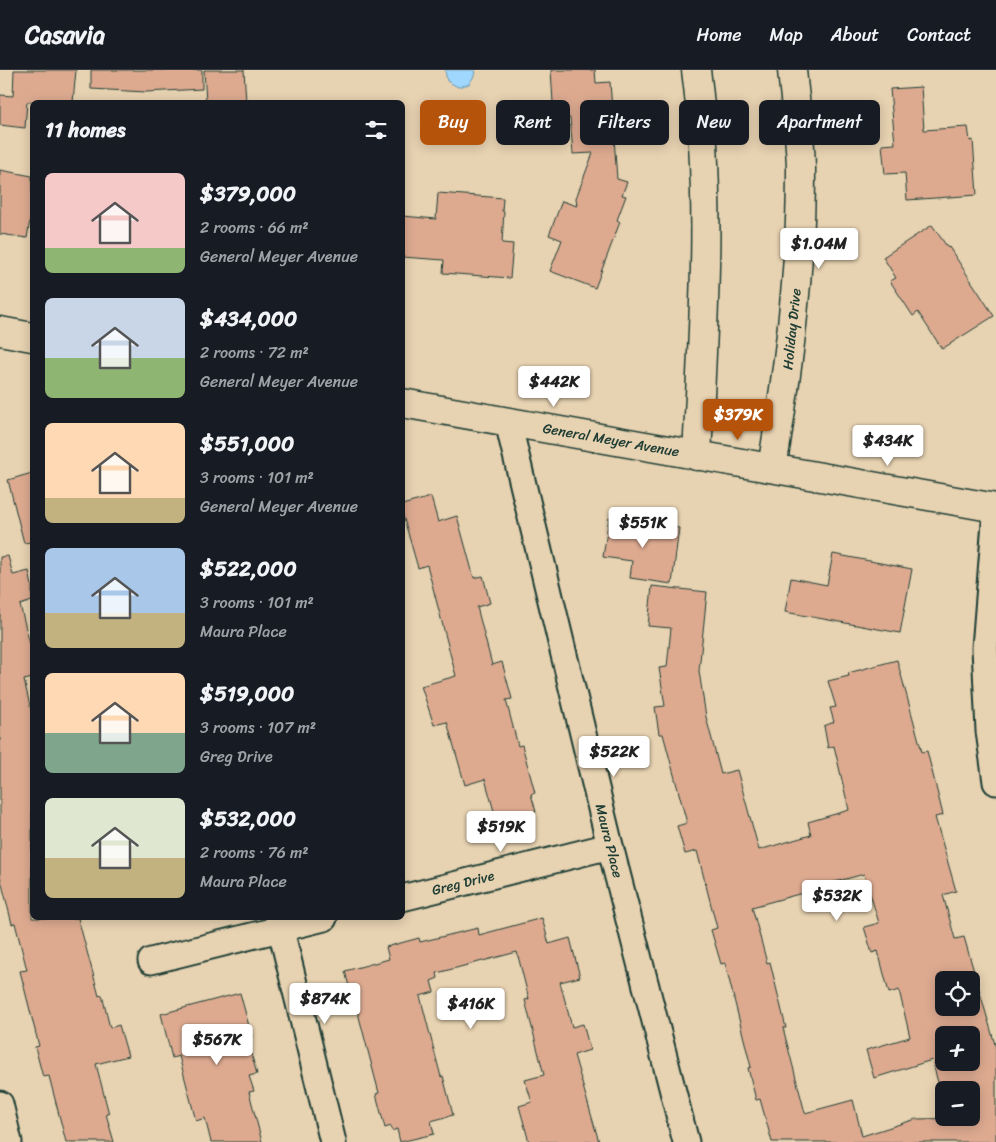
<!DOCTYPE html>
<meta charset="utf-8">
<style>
:root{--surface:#171b24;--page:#20242c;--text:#f1f3f6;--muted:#9ea1a6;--line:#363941;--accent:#b45309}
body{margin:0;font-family:Sriracha,sans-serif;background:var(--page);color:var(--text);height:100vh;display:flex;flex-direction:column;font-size:19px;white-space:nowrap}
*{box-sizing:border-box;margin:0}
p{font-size:16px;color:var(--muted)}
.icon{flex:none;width:28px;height:28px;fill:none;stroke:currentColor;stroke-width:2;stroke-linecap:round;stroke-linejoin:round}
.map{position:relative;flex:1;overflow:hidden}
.drawer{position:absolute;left:30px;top:30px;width:375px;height:820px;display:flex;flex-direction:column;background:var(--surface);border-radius:8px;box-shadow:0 2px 12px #0003}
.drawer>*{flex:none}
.guide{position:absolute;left:420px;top:30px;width:475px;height:45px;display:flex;gap:10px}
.buttons{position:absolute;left:935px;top:901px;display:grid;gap:10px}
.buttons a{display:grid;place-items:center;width:45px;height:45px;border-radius:8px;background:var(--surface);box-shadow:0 2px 12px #0003;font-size:25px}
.price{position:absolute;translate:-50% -42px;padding:0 11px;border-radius:5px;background:#fff;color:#222;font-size:16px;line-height:32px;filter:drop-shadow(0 1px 2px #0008)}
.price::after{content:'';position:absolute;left:50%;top:30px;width:15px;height:11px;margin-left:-8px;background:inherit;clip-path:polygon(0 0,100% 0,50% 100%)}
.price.selected{background:var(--accent);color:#fff}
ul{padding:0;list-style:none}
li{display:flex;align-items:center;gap:15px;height:125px;padding:0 15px}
li span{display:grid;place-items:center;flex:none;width:140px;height:100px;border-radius:8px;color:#555}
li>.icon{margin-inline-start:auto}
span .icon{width:60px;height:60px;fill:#fffc;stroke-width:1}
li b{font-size:21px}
h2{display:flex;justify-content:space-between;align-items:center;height:60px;padding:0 15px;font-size:21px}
.chip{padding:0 18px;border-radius:8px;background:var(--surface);box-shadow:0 2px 12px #0003;font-size:18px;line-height:45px}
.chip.selected{background:var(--accent);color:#fff}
header{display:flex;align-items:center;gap:30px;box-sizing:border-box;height:70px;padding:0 25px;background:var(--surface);border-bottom:1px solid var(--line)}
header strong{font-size:24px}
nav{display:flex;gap:28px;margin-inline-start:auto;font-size:18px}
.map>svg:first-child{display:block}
</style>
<header>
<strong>Casavia</strong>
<nav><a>Home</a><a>Map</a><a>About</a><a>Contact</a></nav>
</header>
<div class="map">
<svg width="996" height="1072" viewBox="0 0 996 1072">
<rect width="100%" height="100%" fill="#e7d2b1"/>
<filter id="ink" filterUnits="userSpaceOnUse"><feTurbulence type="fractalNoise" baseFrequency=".02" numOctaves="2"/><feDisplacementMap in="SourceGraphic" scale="10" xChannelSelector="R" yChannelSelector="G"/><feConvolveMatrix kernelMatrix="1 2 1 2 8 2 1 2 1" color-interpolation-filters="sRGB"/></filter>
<g filter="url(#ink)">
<path fill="#9fd7ff" stroke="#6c99ae" d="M445 0H475L474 6 469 14 458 17 447 11Z"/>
<g fill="#ddaa90" stroke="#1f3d34" fill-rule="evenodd">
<path d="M14 0H76L73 32H27L25 58 0 55V25L13 26Z"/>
<path d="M91 0H202V19L146 22 91 19Z"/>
<path d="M204 0H244L246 32H206Z"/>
<path d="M551 0H595L596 13 610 12 617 109 627 112 622 125 626 126 617 150 620 152 595 218 550 201 562 170 549 165 562 131 577 136 576 128 593 83 573 84 570 48 554 49Z"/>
<path d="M921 17 924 60 968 57 970 71 973 70 977 125 907 130 905 103 885 104 882 75 895 74 890 19Z"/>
<path d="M0 100 32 106V139L27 168 0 164Z"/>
<path d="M438 123 503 128 502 141H504L502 173 513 174 510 208 443 203 444 190 402 187V146L436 149Z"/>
<path d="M932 155 948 178 949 177 994 246 942 279 918 242 913 246 890 211 896 208 883 187Z"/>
<path d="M32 403V472L24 473 8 410Z"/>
<path d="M431 427 438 452 457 446 474 508 483 506 490 533 477 537 492 595 502 592 512 629 506 630 518 676 522 675 535 723 531 724 536 742 497 752 485 709 465 715 447 652 434 655 421 616 456 606 427 495 418 498 402 442V435Z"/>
<path d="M609 448 679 458 672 514 630 508 632 491 603 487Z"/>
<path d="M833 484 912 499 900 563 785 542 791 508 827 515Z"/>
<path d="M8 486 13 505 29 501 32 516V531L20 535 32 582V608L24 610 32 644V848H78L99 926 102 925 110 958 119 955 128 986 96 994 109 1044H106L114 1072H66L49 1006 43 1007 35 977 39 976 20 901 27 900 15 853 12 854 0 806V487Z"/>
<path d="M652 516 707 522 699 601 706 647 721 704 737 700 759 780 811 765 808 752 849 740 834 676 828 678 824 656 834 652 830 638 836 637 828 611 849 606 848 603 897 590 922 682 927 681 943 745 935 747 956 821 943 825 955 869 964 867 996 978V1072H772L760 1029 756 1030 748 998 751 997 725 893 721 894 711 860 717 858 697 781 685 784 677 756 687 753 663 664H659L655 637 665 636 659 598 667 597 671 558 648 556ZM864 804 879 853 864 857 872 883 878 881 889 923 899 920 910 967 866 980 874 1008 932 990 944 1035V1020H971V1048L916 1049 862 1066 853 1030 805 1043 783 958H786L770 892 767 893 752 837 817 819V817ZM944 910H971V938H944ZM944 965H971V992H944Z"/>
<path d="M542 848 549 874 570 868 580 907 560 912 572 957 583 954 590 980 574 985 599 1072H529L519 1036 532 1032 525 1010 544 1005 525 930 529 929 517 882 437 903 438 908 431 911 434 922 420 926 441 1007 443 1006 453 1045 431 1051 434 1064 400 1072 397 1059 392 1061 391 1056 385 1058 376 1024 379 1023 358 943H356L345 901 389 889 386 877 419 868 420 872 478 858 479 865Z"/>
<path d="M240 923 252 967 247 969 257 1004 249 1006 254 1021 249 1022 262 1072H211L205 1048 196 1051 179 986 172 988 161 944Z"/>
</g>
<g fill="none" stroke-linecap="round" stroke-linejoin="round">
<defs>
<g id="minor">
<path d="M508 352 610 776 686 1072"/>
<path d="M996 440 985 578 989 661 996 712"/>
<path d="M402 828 610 776"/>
<path d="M278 848 333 1072"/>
<path d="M151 891 324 848"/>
<path d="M0 1034 9 1072"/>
</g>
<g id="tertiary">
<path d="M696 0C713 128 703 258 697 386"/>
<path d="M772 398C788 300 801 202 801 102 801 68 795 34 792 0"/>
</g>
<g id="secondary">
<path d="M0 261 32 267"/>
<path d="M402 333 996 438"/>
</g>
</defs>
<use href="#minor" stroke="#1f3d34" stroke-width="29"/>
<use href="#tertiary" stroke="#1f3d34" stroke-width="31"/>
<use href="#secondary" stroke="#1f3d34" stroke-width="31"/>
<use href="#minor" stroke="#e7d2b1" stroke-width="25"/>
<use href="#tertiary" stroke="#e7d2b1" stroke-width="28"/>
<use href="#secondary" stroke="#e7d2b1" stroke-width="28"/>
</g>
</g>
<g text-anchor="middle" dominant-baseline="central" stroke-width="4.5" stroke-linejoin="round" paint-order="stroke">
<g font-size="14" fill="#1f3d34" stroke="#e7d2b1">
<text transform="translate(792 259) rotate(-84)">Holiday Drive</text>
<text transform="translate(611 370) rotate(10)">General Meyer Avenue</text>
<text transform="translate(609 771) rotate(76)">Maura Place</text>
<text transform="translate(463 813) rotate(-14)">Greg Drive</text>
</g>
</g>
</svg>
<div class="buttons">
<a><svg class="icon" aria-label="locate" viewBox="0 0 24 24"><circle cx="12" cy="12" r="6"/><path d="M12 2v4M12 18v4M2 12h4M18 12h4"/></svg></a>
<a>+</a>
<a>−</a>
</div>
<b class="price" style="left:819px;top:200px">$1.04M</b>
<b class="price" style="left:554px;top:338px">$442K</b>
<b class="price selected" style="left:738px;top:371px">$379K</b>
<b class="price" style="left:888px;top:397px">$434K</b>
<b class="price" style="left:643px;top:479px">$551K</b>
<b class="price" style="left:614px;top:708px">$522K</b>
<b class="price" style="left:501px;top:783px">$519K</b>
<b class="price" style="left:837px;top:852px">$532K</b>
<b class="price" style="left:325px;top:955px">$874K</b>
<b class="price" style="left:471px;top:960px">$416K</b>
<b class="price" style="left:217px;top:996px">$567K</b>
<div class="guide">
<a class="chip selected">Buy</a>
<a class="chip">Rent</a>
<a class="chip">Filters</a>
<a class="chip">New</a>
<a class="chip">Apartment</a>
</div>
<section class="drawer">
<h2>11 homes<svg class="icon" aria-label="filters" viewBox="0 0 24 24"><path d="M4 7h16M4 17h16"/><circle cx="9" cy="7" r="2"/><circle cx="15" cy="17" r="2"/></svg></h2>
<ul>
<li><span style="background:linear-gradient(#f6c9c9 75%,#8fb573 0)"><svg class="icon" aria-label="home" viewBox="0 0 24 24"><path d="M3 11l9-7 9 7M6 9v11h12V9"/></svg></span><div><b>$379,000</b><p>2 rooms · 66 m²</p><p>General Meyer Avenue</p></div></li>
<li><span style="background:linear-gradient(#c9d6e8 60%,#8fb573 0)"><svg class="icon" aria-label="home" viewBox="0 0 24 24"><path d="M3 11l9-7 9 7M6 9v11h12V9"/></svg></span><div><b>$434,000</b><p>2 rooms · 72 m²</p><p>General Meyer Avenue</p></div></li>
<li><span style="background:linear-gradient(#ffd9b3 75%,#c2b280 0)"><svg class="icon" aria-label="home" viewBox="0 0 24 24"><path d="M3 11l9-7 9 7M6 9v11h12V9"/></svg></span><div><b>$551,000</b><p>3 rooms · 101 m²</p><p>General Meyer Avenue</p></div></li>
<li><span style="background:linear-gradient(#a9c7e8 65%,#c2b280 0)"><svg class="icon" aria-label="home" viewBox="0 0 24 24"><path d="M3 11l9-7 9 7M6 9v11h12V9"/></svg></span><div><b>$522,000</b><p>3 rooms · 101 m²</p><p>Maura Place</p></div></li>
<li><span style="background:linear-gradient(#ffd9b3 60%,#7fa58c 0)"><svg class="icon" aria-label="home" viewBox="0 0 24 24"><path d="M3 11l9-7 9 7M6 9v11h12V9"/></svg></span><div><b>$519,000</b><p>3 rooms · 107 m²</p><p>Greg Drive</p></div></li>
<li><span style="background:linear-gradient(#dfe7d0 60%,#c2b280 0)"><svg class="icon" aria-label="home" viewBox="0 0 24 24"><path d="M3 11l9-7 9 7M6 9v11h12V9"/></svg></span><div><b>$532,000</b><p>2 rooms · 76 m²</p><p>Maura Place</p></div></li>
</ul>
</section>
</div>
